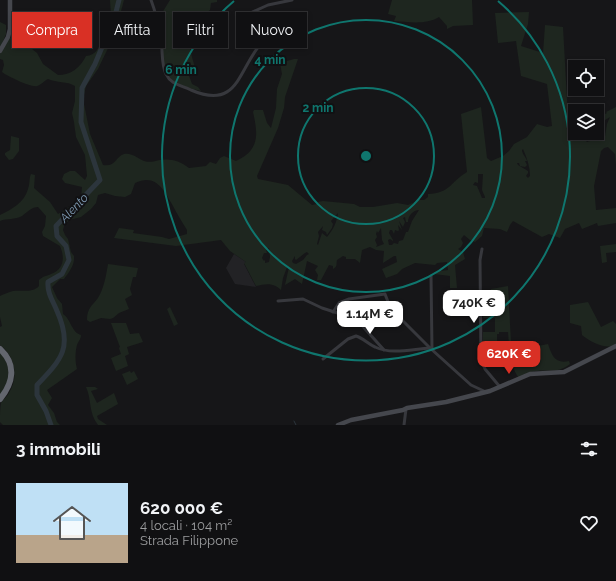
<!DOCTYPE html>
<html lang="it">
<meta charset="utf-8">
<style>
:root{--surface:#101012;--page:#1e1e20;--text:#f1f3f6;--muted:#9c9d9f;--line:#303032;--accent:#d93025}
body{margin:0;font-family:Raleway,sans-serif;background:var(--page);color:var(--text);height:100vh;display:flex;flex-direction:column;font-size:15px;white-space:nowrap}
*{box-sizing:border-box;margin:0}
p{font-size:13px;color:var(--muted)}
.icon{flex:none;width:22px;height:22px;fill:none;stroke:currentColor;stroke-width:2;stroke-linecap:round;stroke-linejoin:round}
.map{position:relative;height:425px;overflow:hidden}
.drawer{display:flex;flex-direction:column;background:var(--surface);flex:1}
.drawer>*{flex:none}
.top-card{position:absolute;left:12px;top:12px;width:400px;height:36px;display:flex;gap:8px}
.fabs{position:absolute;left:568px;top:60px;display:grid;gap:8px}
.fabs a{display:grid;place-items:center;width:36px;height:36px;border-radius:0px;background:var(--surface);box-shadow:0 2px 6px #0003,0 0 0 1px var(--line);font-size:20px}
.price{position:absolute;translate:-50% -34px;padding:0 9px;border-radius:8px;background:#fff;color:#222;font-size:13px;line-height:26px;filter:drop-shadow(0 1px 2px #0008)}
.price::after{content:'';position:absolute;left:50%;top:24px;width:12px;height:9px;margin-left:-6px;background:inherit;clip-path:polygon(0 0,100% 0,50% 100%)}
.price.active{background:var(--accent);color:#fff}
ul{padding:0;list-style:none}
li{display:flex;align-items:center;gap:12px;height:100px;padding:0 16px}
li span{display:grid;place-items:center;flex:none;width:112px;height:80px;border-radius:0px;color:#555}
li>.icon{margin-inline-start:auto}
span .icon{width:48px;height:48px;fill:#fffc;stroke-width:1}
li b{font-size:17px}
h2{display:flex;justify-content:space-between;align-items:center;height:48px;padding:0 16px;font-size:17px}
.tag{padding:0 14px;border-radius:0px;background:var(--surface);box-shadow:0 2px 6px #0003,0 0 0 1px var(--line);font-size:14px;line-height:36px}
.tag.active{background:var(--accent);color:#fff}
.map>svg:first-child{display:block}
</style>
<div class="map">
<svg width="616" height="425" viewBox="0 0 616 425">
<rect width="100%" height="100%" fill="#161618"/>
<path fill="#222225" d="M234 254 246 262 244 264 256 287 235 284 226 268Z"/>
<g fill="#1e261f" fill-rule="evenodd">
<path d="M110 0H124L120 15V26L118 31 112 36 110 44 98 69 86 86 84 95V104L90 134 103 165C116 167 115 157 124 154 131 152 139 159 144 161 150 163 155 161 160 160 170 158 181 161 189 168L206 166 210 162 216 164 220 158 224 156 236 161C260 150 258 134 253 112L254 110H263L267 123 271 128 276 108 277 89 282 74 280 63 294 59H298L285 97 284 108 278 128 257 176 258 179 288 185 312 205 317 204 318 202 323 201 354 204 360 207H373L397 203 408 205 419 200H424L428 197V194C451 193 450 182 467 172L461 114 481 107 487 158 491 161 503 156 509 151 514 144 527 137 537 124 547 127 552 126 547 84 521 76 516 41 498 43 495 13 529 12 528 24 521 46 543 53 545 25 563 27 568 117 567 124 570 125 575 123V133H584L580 136 582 138 586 135V138L584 139 587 142 590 141 592 136 589 134 591 133H597V116L603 115 607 113 606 112 616 107V165L615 154 608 147 604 148 601 151 594 186 596 210 616 208V223L598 226 597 223 582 229 579 223 565 229 560 238 549 234 542 237 513 221 510 225 507 232 500 229 484 228 482 236 475 242 470 240 464 235 461 239 463 243 461 247 458 249 463 252 465 259 455 265 457 288H450V276L434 274V272L448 270 447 262 437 263 435 265 415 263 402 269 397 274 386 278 382 269 397 262 396 256H394L383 263 384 251 376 250 370 247 362 250 360 263 355 259H346V257L343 256 337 260C336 264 338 266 333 269V266L329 265 321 280H317L318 275 315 270 318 266 307 261 302 284 295 279 285 285 289 267H287L283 278 281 290C273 282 265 284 256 286L244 263 246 262 230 251 221 240 176 246 114 238 119 228 134 230 133 233 162 237 169 239 187 234V230C182 222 177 214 173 206 164 190 156 173 135 183L131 194 125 197 115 196 105 193 98 195 96 203 91 209 81 217 69 220 64 226 63 230 65 235 68 239 71 252 74 256C75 265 69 272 64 279H60L52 287 57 298 62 304 63 314C71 319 71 332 81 335 81 339 79 340 77 345 75 352 75 362 77 369L47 390 52 398 48 405 54 413 57 422 60 425H3L0 422C0 417 0 408 1 403 3 399 7 397 9 393 19 377 15 356 0 345V327L2 326 0 317V296C4 294 9 292 13 291 22 290 33 293 39 286V280C43 276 47 276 51 274 64 269 65 258 60 246L43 236 42 232 45 226 46 216 38 207C32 207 27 212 22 216 15 220 7 218 0 221V215C12 209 24 203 28 189 30 184 29 178 31 174L35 175 34 188 50 202 58 214 81 199 82 187 65 183 62 179 64 174 70 171H75L85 180 87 176 85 155 76 137 74 122 72 113 75 101V86C67 81 57 83 48 79 44 81 41 85 37 86 32 88 7 76 2 72L4 65 3 60 0 59V54L9 37 32 49 37 53 43 64 58 75C71 75 80 68 86 56 96 55 101 47 100 37L111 15ZM610 117 607 124 605 136 601 140 603 135 599 128 600 127 604 129 603 124 605 120ZM523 149C527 158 530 167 530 176L528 178 526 176 528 173V171L518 165 517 163H519L520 166 525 167 527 165 525 161H527C526 157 522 154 522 150ZM478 174H483L482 190 485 197V198H482L477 186 473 185 475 182 478 183ZM419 210 412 221 408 232H406L403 240 399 241 398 244 394 243 392 245H389L388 240 390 239 393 241V240L389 233 390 230H392L394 234 395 230 398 231 399 230 398 225 402 230 399 221 403 227 405 222 403 218 405 217 406 222H408C408 216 413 210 419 210ZM338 213C337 222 333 230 327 237L322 233 318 245 317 244 319 236 318 232 323 226 322 230 326 232 327 235 332 228 333 224 331 221ZM381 228 382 240 384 244 376 247 377 245 375 240 377 237 376 234 377 231 378 233ZM269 248 270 257 269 262 265 263V260L264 261 262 258 264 253H267L266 250ZM307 252 309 254 307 255 303 260 296 264 293 263 292 261 295 256V259L296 260 305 253Z"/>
<path d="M170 0H217V2L211 3 210 10 203 15 205 29C201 30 197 31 193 34 185 40 194 62 196 71L188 73 192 84 198 87 201 91C193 89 176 85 171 80 161 68 164 49 161 34 160 27 157 20 158 13H162Z"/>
<path d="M392 0H472L473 25 453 26 447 29V26L439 17C426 25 409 22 394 21L396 16 388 14Z"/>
<path d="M0 22 6 25V34L0 49Z"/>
<path d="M11 136 19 138V151L13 159 9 160 5 155V153L10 150Z"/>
<path d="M616 244V252L606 253 607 262 602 263 600 246Z"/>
<path d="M108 264 138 268 136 277H133L130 289 132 295 125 299 129 309 119 313 113 318 110 319 101 318 90 322 87 320C87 308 92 306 98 298 104 288 106 276 108 264Z"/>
<path d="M508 286 511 343 533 347 548 344C552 356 555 364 569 361L570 364C557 374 550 369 537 371 530 371 525 375 519 378 511 368 512 358 512 346L509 345 508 332H499V334H497V346H493L492 348H483V332H495V318H483L484 308 491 289Z"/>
<path d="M588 302 601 327 613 321 616 324V345C606 350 590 342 582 335L581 326 570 323V305Z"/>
<path d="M170 307 178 324 174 326 167 309Z"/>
<path d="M111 323H126L130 334 139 333 143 342 127 347 129 354 125 356 128 366 116 371 111 358 121 354 119 348 120 347Z"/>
<path d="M0 351C13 373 12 374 0 397Z"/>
<path d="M130 371 131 373 134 371 138 379 127 385 122 374Z"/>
<path d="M86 387H95L98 389 91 391 97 403 114 393 118 404 97 416 98 419 107 425H98C88 412 92 400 86 387Z"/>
</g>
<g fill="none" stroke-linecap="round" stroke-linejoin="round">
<path stroke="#2c353c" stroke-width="1" d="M294 421 296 425"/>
<path stroke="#2c353c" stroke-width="5" d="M51 425 46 411 37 395V385C62 359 73 347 57 311 53 301 47 293 48 282L62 274 69 260 66 246 57 236 56 226 100 180 81 122 82 88 95 64 115 16 119 0"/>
<g stroke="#37383d" stroke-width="3">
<path d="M151 0C156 13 159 28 161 41 163 52 161 64 166 74 171 85 181 85 191 90 237 110 238 72 259 46 262 43 265 40 268 37 268 24 252 26 248 16V14L268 5 292 0"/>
<path d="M482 249 480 260 481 359 485 369 500 387"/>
<path d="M431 276 432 349"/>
<path d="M278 301 303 299 322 308 353 318 358 321 384 350"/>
<path d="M333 312 339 303 349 299 385 294 390 307 395 313 430 348 471 385 486 392"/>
<path d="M323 359 348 339 356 336C363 338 368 344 375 347 392 355 412 349 430 348"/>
<path d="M404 425 406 409"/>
</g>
<g stroke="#45474d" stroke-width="4.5">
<path d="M0 51 8 37 10 29V0"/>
<path d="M338 425 351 420 403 410 407 408 446 402 490 391 530 374 564 372 616 346"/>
</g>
<path stroke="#63666e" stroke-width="6" d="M0 349C17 365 13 383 0 399"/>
</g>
<g fill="none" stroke="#0f766e" stroke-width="2">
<circle cx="366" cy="156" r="68"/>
<circle cx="366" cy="156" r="136"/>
<path d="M498 1A204 204 0 1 1 234 1"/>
</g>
<g text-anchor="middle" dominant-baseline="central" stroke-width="4" stroke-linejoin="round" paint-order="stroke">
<g font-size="12" font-style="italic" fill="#7f9bb3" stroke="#111113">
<text transform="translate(74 208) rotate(-46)">Alento</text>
</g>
</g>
<circle cx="366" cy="156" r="6" fill="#0f766e" stroke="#111113" stroke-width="2"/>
<g font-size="12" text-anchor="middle" font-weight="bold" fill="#0f766e" stroke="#111113" stroke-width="4" stroke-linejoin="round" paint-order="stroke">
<text x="270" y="64">4 min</text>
<text x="181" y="74">6 min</text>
<text x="318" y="112">2 min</text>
</g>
</svg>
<div class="fabs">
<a><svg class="icon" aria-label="locate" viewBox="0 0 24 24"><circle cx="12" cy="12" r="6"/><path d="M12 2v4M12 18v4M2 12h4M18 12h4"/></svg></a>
<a><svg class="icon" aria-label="layers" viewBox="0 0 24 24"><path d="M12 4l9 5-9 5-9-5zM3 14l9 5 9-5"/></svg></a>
</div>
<b class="price" style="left:474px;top:324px">740K €</b>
<b class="price" style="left:370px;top:335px">1.14M €</b>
<b class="price active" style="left:509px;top:375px">620K €</b>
<div class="top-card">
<a class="tag active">Compra</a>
<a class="tag">Affitta</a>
<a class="tag">Filtri</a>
<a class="tag">Nuovo</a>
</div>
</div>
<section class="drawer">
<h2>3 immobili<svg class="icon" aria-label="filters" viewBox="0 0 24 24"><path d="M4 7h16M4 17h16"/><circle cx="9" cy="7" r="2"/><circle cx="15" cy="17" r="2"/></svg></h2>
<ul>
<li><span style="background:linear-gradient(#bfe0f5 65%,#b9a48a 0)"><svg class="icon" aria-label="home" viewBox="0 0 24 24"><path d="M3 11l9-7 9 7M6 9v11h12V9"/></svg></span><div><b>620 000 €</b><p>4 locali · 104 m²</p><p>Strada Filippone</p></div><svg class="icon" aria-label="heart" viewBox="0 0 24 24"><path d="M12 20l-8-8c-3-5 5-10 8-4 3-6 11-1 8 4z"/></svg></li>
</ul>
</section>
